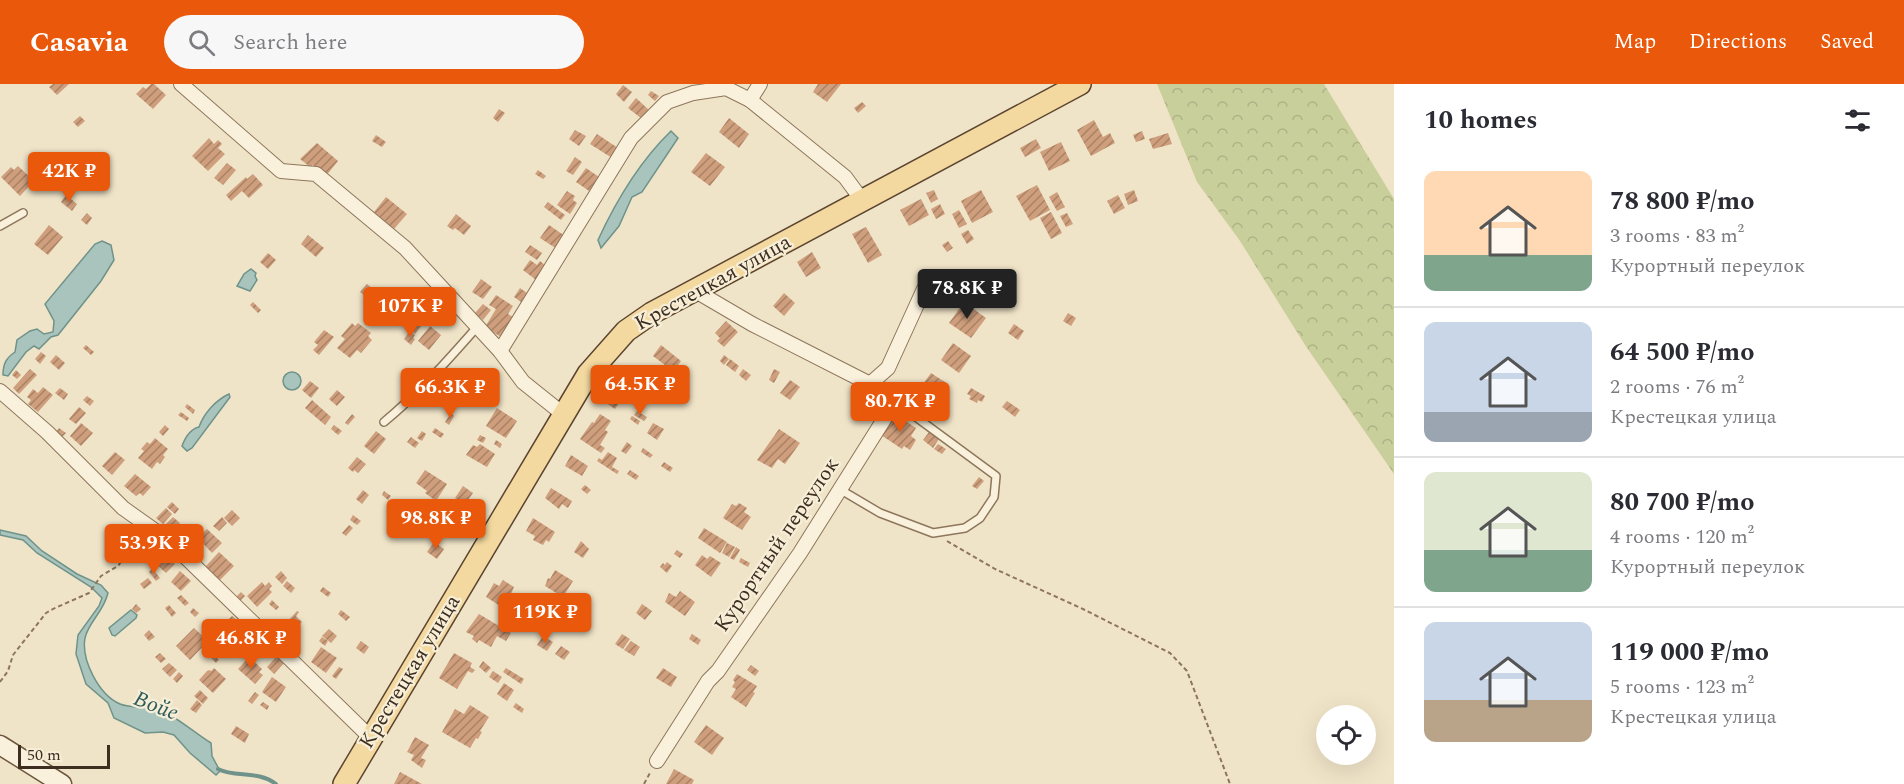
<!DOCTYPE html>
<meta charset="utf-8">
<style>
:root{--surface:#fff;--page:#f7f7f7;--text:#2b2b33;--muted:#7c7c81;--line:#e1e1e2;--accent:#ea580c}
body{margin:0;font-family:Spectral,serif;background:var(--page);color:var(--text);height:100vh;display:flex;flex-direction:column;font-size:22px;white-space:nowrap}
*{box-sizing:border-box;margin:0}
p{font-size:20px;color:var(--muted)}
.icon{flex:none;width:33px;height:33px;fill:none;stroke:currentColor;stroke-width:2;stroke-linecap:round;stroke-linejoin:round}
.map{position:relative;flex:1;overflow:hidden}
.side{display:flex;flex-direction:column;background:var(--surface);width:510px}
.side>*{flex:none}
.tools{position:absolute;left:1316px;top:621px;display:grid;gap:12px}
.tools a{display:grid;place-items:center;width:60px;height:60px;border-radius:50%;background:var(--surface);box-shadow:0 6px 24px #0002;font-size:30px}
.scale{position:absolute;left:18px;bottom:15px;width:92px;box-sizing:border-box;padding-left:6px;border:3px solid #3d2e20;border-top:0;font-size:16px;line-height:21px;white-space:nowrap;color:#3d2e20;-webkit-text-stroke:4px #f7eed8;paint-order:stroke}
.price{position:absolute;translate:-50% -51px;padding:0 14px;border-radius:6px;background:var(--accent);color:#fff;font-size:20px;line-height:39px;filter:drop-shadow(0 2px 3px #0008)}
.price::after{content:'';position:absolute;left:50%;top:36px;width:18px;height:14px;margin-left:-9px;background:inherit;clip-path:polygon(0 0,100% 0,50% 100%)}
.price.selected{background:#222;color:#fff}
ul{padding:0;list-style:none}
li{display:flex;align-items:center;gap:18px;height:150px;padding:0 30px}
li+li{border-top:2px solid var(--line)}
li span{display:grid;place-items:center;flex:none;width:168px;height:120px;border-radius:12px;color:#555}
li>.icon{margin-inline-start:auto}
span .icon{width:72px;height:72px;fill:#fffc;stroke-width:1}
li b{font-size:26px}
h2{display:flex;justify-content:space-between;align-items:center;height:72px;padding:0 30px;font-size:26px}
header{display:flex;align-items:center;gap:36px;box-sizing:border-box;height:84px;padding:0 30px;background:var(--accent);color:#fff}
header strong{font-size:28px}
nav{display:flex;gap:33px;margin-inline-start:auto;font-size:21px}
.search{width:420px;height:54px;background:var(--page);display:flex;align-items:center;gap:15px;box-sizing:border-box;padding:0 21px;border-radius:33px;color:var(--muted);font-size:22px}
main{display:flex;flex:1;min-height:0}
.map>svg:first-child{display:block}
</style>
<header>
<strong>Casavia</strong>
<div class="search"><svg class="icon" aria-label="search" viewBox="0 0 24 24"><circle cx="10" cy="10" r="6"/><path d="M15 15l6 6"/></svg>Search here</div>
<nav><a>Map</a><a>Directions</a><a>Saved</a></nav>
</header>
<main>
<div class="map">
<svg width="1394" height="700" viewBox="0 0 1394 700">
<defs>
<pattern id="forest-crowns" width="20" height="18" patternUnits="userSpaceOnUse" patternTransform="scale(1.5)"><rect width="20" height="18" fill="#c9cf9b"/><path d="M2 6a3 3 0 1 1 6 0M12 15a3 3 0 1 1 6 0" fill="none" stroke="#aeb285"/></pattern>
<pattern id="building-hatch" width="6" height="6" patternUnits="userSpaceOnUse" patternTransform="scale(1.5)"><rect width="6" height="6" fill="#cf9f7d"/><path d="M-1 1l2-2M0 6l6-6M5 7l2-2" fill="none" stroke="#a98266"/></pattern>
</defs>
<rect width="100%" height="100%" fill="#f0e4c8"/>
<path fill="url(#forest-crowns)" d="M1157 0H1324L1394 115V390L1305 261 1240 157 1197 98Z"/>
<g fill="#a9c4bc" stroke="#6f938a" stroke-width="1.5">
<path d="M671 47 678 54 642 108 632 113 619 142 601 164 598 156C616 117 640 77 671 47Z"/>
<path d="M102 157 111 161 114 176 101 197 58 251 51 253 39 265 34 262 26 268 8 292 3 291C3 280 6 274 15 268L17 256 30 247 37 245 44 250 53 248 54 237 45 220 95 160Z"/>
<path d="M251 185 256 189 255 192 257 196 250 207 237 202 244 190Z"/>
<circle cx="292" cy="297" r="9"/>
<path d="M229 310 230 313 192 364 187 367 182 362C185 354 190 345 199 343 204 329 216 316 229 310Z"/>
<path d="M0 446 26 452 42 467 77 490 101 501 108 509C103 529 89 537 85 554 81 576 99 611 120 620 132 625 148 621 161 626 178 634 195 649 211 659L212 672 220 687 216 691 190 669 174 651 163 648 145 649 114 634 108 619 86 600 76 570 78 551 99 522 102 514 91 503 37 469 23 456 0 451Z"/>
<path d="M131 526 137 531 136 534 115 552 112 551 109 544Z"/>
</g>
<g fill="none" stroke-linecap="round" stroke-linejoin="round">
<path stroke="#6f938a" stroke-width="4" d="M218 685C236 694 257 686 276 700"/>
</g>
<g fill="url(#building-hatch)">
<path d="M53 0H69L57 11 49 3Z"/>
<path d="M151 0H154L166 11 153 25 136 10 143 3 146 5Z"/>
<path d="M818 0H841L827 18 813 8Z"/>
<path d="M623 1 632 8 624 18 616 10Z"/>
<path d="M651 7 659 12 655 17 648 11Z"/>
<path d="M636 14 649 26 642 35 628 24Z"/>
<path d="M862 18 866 22 858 29 854 24Z"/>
<path d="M499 25 505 29 498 38 493 34Z"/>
<path d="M80 32 85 37 78 43 73 38Z"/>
<path d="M729 34 749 50 739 64 719 48Z"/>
<path d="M1094 36 1103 53 1110 49 1115 59 1091 72 1077 46Z"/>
<path d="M575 46 586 52 579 62 569 55Z"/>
<path d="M1142 47 1145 55 1136 58 1133 51Z"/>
<path d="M1168 49 1172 60 1153 65 1149 55Z"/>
<path d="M597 50 618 64 612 74 590 60Z"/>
<path d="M376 51 386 58 382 63 372 57Z"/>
<path d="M209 54 214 60 218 56 222 60 218 64 225 70 208 87 192 72Z"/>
<path d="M1036 55 1041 64 1025 73 1020 64Z"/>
<path d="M1061 58 1070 77 1049 87 1040 68Z"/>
<path d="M317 59 338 77 326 92 313 81 310 83 300 75Z"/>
<path d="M706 69 725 83 710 102 691 88Z"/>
<path d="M575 73 582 78 573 91 566 87Z"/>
<path d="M227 79 236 86 223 101 214 94Z"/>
<path d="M56 80 65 87 58 95 49 88Z"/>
<path d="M18 82 34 97 20 112 1 93 11 83 14 86Z"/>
<path d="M586 84 599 93 589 107 576 98Z"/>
<path d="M538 86 546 92 543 95 535 90Z"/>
<path d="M253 90 263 101 249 114 242 107 231 117 226 111 246 93 247 95Z"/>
<path d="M1037 101 1050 126 1030 137 1016 112Z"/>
<path d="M934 106 938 115 931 119 926 109Z"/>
<path d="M981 106 993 128 972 139 961 117Z"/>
<path d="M1134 106 1138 117 1128 121 1124 110Z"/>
<path d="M567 107 575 112 573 116 577 119 570 130 557 121Z"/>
<path d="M1057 108 1065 123 1057 127 1049 113Z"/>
<path d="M66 111 77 120 72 127 61 118Z"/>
<path d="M1118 111 1125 124 1114 130 1107 117Z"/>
<path d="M386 113 407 130 394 145 374 128Z"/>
<path d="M921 115 929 131 909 142 900 126Z"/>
<path d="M548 118 565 131 561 136 544 123Z"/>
<path d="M940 120 945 130 936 135 931 125Z"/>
<path d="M959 126 967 140 959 144 952 130Z"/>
<path d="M1051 128 1062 149 1051 155 1040 134Z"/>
<path d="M87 129 92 134 87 141 81 136Z"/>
<path d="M1067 129 1073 140 1066 143 1060 132Z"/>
<path d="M456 130 471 142 464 151 455 144 453 146 447 142Z"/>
<path d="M49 141 63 153 48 171 34 160Z"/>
<path d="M549 141 565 152 557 165 540 154Z"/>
<path d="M866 143 882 171 868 179 852 150Z"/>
<path d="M968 146 974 155 967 160 961 150Z"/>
<path d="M308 151 324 164 316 173 301 160Z"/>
<path d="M948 157 953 164 947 168 942 161Z"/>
<path d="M530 161 542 169 537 176 525 168Z"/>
<path d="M812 168 821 184 806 193 797 178Z"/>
<path d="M268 169 276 176 268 185 260 178Z"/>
<path d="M530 176 537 181 540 177 546 182 536 196 523 186Z"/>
<path d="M481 195 492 203 483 215 472 208Z"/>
<path d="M367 200 377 208 370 216 360 208Z"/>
<path d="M520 204 527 209 521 218 514 213Z"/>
<path d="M784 209 795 219 784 232 773 222Z"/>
<path d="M496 211 513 222 508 230 513 233 501 253 485 243 496 225 489 221Z"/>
<path d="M253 218 261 226 258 229 250 221Z"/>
<path d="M964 218 986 234 971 254 949 239Z"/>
<path d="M483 220 491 226 483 236 475 229Z"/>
<path d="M423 226 429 232 415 250 409 244Z"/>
<path d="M1068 229 1076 234 1071 242 1063 237Z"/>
<path d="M726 237 738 248 724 263 717 257 720 254 715 249Z"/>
<path d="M352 239 355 242 358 239 371 249 368 252 372 256 361 269 357 266 350 274 337 264 345 255 341 252Z"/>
<path d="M1014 240 1024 247 1018 256 1008 249Z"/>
<path d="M430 242 441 251 429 266 418 257Z"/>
<path d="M324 246 334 253 319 271 313 266 318 261 314 258Z"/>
<path d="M410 247 415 251 413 254 415 255 411 261 404 255Z"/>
<path d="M953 259 971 272 959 289 941 276Z"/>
<path d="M86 261 94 268 91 271 83 264Z"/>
<path d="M661 261 681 277 671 291 662 284 665 281 653 272Z"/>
<path d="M41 268 46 272 40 280 35 275Z"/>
<path d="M56 271 65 279 59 286 50 278Z"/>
<path d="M724 271 729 275 724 281 720 277Z"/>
<path d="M730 275 739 282 735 288 726 281Z"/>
<path d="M30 285 37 291 19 310 13 304Z"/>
<path d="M743 285 751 291 746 297 739 291Z"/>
<path d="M774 285 780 288 774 299 769 296Z"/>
<path d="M16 286 21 291 17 295 12 291Z"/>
<path d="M627 286 641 295 638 299 643 302 634 315 616 303Z"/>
<path d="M931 289 948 300 932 323 915 311Z"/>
<path d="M655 290 661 294 663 291 678 301 673 309 652 295Z"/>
<path d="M790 296 800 303 790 316 780 309Z"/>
<path d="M310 297 319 304 311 314 302 306Z"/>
<path d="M43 303 53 311 38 328 28 320 31 316 27 313 33 305 38 309Z"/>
<path d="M60 304 68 310 64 316 55 309Z"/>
<path d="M971 304 985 312 982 318 978 316 977 319 969 315 971 312 967 310Z"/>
<path d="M337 306 345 313 337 322 329 315Z"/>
<path d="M440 311 447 316 444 321 437 316Z"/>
<path d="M87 312 94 317 90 322 83 316Z"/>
<path d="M610 312 620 318 615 325 606 319Z"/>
<path d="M312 316 331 333 325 341 305 324Z"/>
<path d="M1007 317 1020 326 1015 333 1002 323Z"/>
<path d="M187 320 195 326 193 330 185 323Z"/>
<path d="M79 323 86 329 76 340 69 335Z"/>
<path d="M497 324 517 337 506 354 486 342Z"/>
<path d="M637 327 647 333 644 337 634 331Z"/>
<path d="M181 328 189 334 187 337 178 331Z"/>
<path d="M451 329 454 332 449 341 445 338Z"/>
<path d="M352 330 355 333 348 341 345 339Z"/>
<path d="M600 330 611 337 605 346 608 348 600 361 605 364 601 369 580 355 592 338 594 339Z"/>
<path d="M895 330 916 344 911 352 916 356 910 366 904 362 902 365 881 351Z"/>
<path d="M632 332 640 337 638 341 630 335Z"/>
<path d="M81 339 93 349 81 362 70 352Z"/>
<path d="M653 339 664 345 657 356 647 349Z"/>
<path d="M165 341 169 345 163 352 159 348Z"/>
<path d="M334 341 342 347 338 351 331 345Z"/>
<path d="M59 344 66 349 62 353 56 348Z"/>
<path d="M435 344 444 350 441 354 432 348Z"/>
<path d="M779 345 800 359 785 380 778 375 772 384 757 376Z"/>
<path d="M376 347 386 355 374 370 364 362Z"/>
<path d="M422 347 426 350 422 357 417 354Z"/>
<path d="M929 348 939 355 933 364 923 356Z"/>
<path d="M480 351 486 354 483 359 477 356Z"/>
<path d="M411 353 419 359 415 364 407 358Z"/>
<path d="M155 354 168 365 163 371 165 373 160 380 157 378 152 385 138 374 144 367 141 365 147 358 150 360Z"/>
<path d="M496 356 502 360 500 364 494 360Z"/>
<path d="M627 358 632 362 626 370 621 367Z"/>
<path d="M480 360 495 370 487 383 466 371 473 361 477 363Z"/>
<path d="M938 360 946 365 942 370 934 365Z"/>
<path d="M643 364 653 371 650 374 641 368Z"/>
<path d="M115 368 125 376 112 391 102 382Z"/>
<path d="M608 368 617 374 612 383 619 387 617 390 597 377 599 374 602 376Z"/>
<path d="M571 371 588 382 582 392 565 382Z"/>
<path d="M357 373 366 380 358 389 354 386 353 388 348 384Z"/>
<path d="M664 378 673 384 670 388 661 382Z"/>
<path d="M425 386 447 400 436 417 425 409 427 407 416 399Z"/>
<path d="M630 386 639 392 636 396 627 390Z"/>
<path d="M135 390 151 403 143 412 140 409 136 412 124 402Z"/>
<path d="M979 393 984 397 977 405 972 402Z"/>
<path d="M585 401 591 406 587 410 581 405Z"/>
<path d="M463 402 473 409 465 420 455 414Z"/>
<path d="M551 404 572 417 568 424 562 420 559 425 545 414Z"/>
<path d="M363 406 369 411 362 420 356 415Z"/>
<path d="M384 407 391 412 388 416 382 411Z"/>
<path d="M172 418 179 425 175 430 167 423Z"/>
<path d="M739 419 747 424 744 428 751 433 742 446 723 434 732 420 736 422Z"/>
<path d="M166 424 172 430 163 440 156 434Z"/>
<path d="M232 426 240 434 232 442 224 434Z"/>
<path d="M353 431 361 437 357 441 350 436Z"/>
<path d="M173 433 180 439 172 448 165 441Z"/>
<path d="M222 433 227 439 219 447 213 442Z"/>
<path d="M533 434 555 448 549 458 546 456 543 461 533 456 535 452 526 447Z"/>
<path d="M349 441 353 444 346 452 342 449Z"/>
<path d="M704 444 727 458 720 469 698 454Z"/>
<path d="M207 445 222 459 212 469 198 454Z"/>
<path d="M581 457 589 465 583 474 574 468Z"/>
<path d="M434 458 444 465 437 475 427 468Z"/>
<path d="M727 459 735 463 729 473 722 469Z"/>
<path d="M736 463 740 466 734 476 730 474Z"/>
<path d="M677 466 683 470 680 474 674 470Z"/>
<path d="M219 468 234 482 219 497 205 483Z"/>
<path d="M702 471 707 475 710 472 721 479 711 493 695 481Z"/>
<path d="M167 472 175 480 166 489 157 481Z"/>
<path d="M741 474 750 479 748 483 739 478Z"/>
<path d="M667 478 672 482 667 489 660 483 663 479 665 481Z"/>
<path d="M152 484 160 494 156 497 149 488Z"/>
<path d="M555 486 573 497 563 513 545 502 548 494 550 495Z"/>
<path d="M180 487 191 497 181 507 171 498Z"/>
<path d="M281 487 287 494 282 500 275 493Z"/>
<path d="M148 494 152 499 144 505 140 500Z"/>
<path d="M503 496 514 503 511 510 502 523 486 513 494 499 499 502Z"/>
<path d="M287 497 295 504 291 509 283 502Z"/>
<path d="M262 498 265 502 269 498 272 502 269 505 272 508 257 523 247 512Z"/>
<path d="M323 503 331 509 328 513 320 507Z"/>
<path d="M680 507 695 518 685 532 665 518 669 509 676 513Z"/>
<path d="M241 508 245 512 238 519 234 515Z"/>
<path d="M181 511 189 519 185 522 177 514Z"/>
<path d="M272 516 279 523 276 526 269 520Z"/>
<path d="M136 520 141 525 136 529 132 525Z"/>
<path d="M642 520 652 527 645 536 636 529Z"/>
<path d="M169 521 176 529 172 533 165 524Z"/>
<path d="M193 524 199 529 195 533 190 528Z"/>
<path d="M341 526 350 533 346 537 338 530Z"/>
<path d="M297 527 299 528 296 532 302 538 284 559 275 551Z"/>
<path d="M479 530 511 549 506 557 497 552 491 563 479 556 477 559 472 555 474 552 466 548Z"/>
<path d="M232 532 237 536 225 547 221 543Z"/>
<path d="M194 544 208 557 190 576 176 562Z"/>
<path d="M329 545 337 552 331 559 322 552Z"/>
<path d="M149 546 155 553 149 557 144 551Z"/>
<path d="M622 550 630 555 623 565 615 560Z"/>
<path d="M692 550 701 556 698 561 689 555Z"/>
<path d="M255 552 262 559 253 569 246 561Z"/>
<path d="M543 552 553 558 547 567 537 561Z"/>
<path d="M322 553 328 557 325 562 319 557Z"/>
<path d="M361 557 369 563 364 570 356 564Z"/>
<path d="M631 557 640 563 634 572 624 566Z"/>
<path d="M561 562 570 568 564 576 555 570Z"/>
<path d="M321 563 337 574 326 589 311 578Z"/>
<path d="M211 568 219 576 216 579 208 571Z"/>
<path d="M160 569 166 575 161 579 155 573Z"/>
<path d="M454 569 472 579 470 583 475 586 472 589 468 587 457 605 439 594Z"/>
<path d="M249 573 262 585 259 588 263 591 255 600 238 585Z"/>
<path d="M276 573 284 579 274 590 267 583Z"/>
<path d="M483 577 491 584 486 589 479 583Z"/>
<path d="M169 579 177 586 170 593 162 585Z"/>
<path d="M751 581 759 587 755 592 747 586Z"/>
<path d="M339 583 343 585 336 595 332 592Z"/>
<path d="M214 584 226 595 213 609 199 596 207 587 209 586 211 587Z"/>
<path d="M506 584 524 595 521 600 503 588Z"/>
<path d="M663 584 677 593 671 603 656 594Z"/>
<path d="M493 587 502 593 498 599 489 593Z"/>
<path d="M179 588 183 592 177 599 173 595Z"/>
<path d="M737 590 757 602 753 608 755 609 746 623 731 613 736 605 732 603 735 598 733 596Z"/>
<path d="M272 593 286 603 276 618 262 608Z"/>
<path d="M504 599 514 606 507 617 497 610Z"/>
<path d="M200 606 208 614 203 620 194 612Z"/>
<path d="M255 608 259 611 252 620 248 617Z"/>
<path d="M197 616 202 621 196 629 190 625Z"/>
<path d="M263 618 269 622 267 626 260 621Z"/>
<path d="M516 619 524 625 522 629 513 623Z"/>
<path d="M470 621 489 633 480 647 482 648 478 655 476 654 470 664 442 648 455 625 464 630Z"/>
<path d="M706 641 724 654 712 671 694 658Z"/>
<path d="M236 642 249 650 245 659 231 650Z"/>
<path d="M415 653 429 661 421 674 426 676 422 684 411 676 414 671 407 668Z"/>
<path d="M674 685 694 696 692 700H666Z"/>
<path d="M400 688 422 700H394Z"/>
</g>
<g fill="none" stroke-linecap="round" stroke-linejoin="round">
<defs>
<g id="service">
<path d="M0 142 23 129"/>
<path d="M384 338C419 309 448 276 478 242"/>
<path d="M841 406 880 429 933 449 965 444 980 434 994 413 996 392 905 325 889 319"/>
<path d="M168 456 176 452 195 457"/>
</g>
<g id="minor">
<path d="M181 0 281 87 316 90 405 164 500 267 523 298 563 330"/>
<path d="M750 16 760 0"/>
<path d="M694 206 752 240 870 300"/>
<path d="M500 267 631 54 667 18 693 9 726 4 750 16 845 93 862 116"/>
<path d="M0 307 47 348 123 424 168 456 371 654"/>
<path d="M657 677 708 597 718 587 800 469 888 329C889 313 883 309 870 300L888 284 924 205"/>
</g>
<path id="secondary" d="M0 661 62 700"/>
<path id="primary" d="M344 700 588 290 626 247 652 229 1080 0"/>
</defs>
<use href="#service" stroke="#8d765c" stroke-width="10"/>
<use href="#minor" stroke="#8d765c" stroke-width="16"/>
<use href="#secondary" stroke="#6f573f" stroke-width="21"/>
<use href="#primary" stroke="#5b4430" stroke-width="24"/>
<g stroke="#8d765c" stroke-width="2" stroke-dasharray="4.5 3" stroke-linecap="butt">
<path d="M947 457 995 485 1083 525 1170 569 1187 587 1230 700"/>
<path d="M0 598 8 587 13 571 46 529 55 524 89 509 101 492 118 482 140 452"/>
<path d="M644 700 651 687"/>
</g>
<use href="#service" stroke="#faf1dc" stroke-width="7"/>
<use href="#minor" stroke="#faf1dc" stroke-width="14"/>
<use href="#secondary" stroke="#faf1dc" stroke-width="18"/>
<use href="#primary" stroke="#f3d9a0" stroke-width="21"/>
</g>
<g text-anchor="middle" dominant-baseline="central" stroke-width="4.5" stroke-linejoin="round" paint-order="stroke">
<g font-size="21" fill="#3d2e20" stroke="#f7eed8">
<text transform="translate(713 199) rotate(-29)">Крестецкая улица</text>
<text transform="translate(777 461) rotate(-56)">Курортный переулок</text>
<text transform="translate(410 588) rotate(-59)">Крестецкая улица</text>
</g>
<g font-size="22" font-style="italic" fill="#2f5d5a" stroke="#f7eed8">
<text transform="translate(156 622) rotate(21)">Войе</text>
</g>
</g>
</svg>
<div class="tools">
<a><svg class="icon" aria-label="locate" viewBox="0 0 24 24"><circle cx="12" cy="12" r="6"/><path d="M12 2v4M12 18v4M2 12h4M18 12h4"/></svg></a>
</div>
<div class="scale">50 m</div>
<b class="price" style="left:69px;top:119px">42K ₽</b>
<b class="price selected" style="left:967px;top:236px">78.8K ₽</b>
<b class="price" style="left:410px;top:254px">107K ₽</b>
<b class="price" style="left:640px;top:332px">64.5K ₽</b>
<b class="price" style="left:450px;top:335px">66.3K ₽</b>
<b class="price" style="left:900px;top:349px">80.7K ₽</b>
<b class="price" style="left:436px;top:466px">98.8K ₽</b>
<b class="price" style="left:154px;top:491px">53.9K ₽</b>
<b class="price" style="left:545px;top:560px">119K ₽</b>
<b class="price" style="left:251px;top:586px">46.8K ₽</b>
</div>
<section class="side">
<h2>10 homes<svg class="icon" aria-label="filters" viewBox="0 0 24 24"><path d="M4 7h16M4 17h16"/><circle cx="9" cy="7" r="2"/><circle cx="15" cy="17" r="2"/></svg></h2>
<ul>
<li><span style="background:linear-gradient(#ffd9b3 70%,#7fa58c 0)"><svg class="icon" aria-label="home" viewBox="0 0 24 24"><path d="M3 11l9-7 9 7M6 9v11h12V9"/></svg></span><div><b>78 800 ₽/mo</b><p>3 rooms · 83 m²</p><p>Курортный переулок</p></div></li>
<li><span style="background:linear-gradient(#c9d6e8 75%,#9aa5b1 0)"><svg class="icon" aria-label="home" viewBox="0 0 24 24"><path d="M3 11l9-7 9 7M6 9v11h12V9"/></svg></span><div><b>64 500 ₽/mo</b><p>2 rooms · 76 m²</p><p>Крестецкая улица</p></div></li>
<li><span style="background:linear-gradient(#dfe7d0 65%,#7fa58c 0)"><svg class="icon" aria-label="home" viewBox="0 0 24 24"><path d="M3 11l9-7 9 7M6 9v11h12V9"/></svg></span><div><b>80 700 ₽/mo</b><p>4 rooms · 120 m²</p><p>Курортный переулок</p></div></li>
<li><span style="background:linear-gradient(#c9d6e8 65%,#b9a48a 0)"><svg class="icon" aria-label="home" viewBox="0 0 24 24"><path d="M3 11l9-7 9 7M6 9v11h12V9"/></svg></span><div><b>119 000 ₽/mo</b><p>5 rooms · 123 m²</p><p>Крестецкая улица</p></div></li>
</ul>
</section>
</main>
